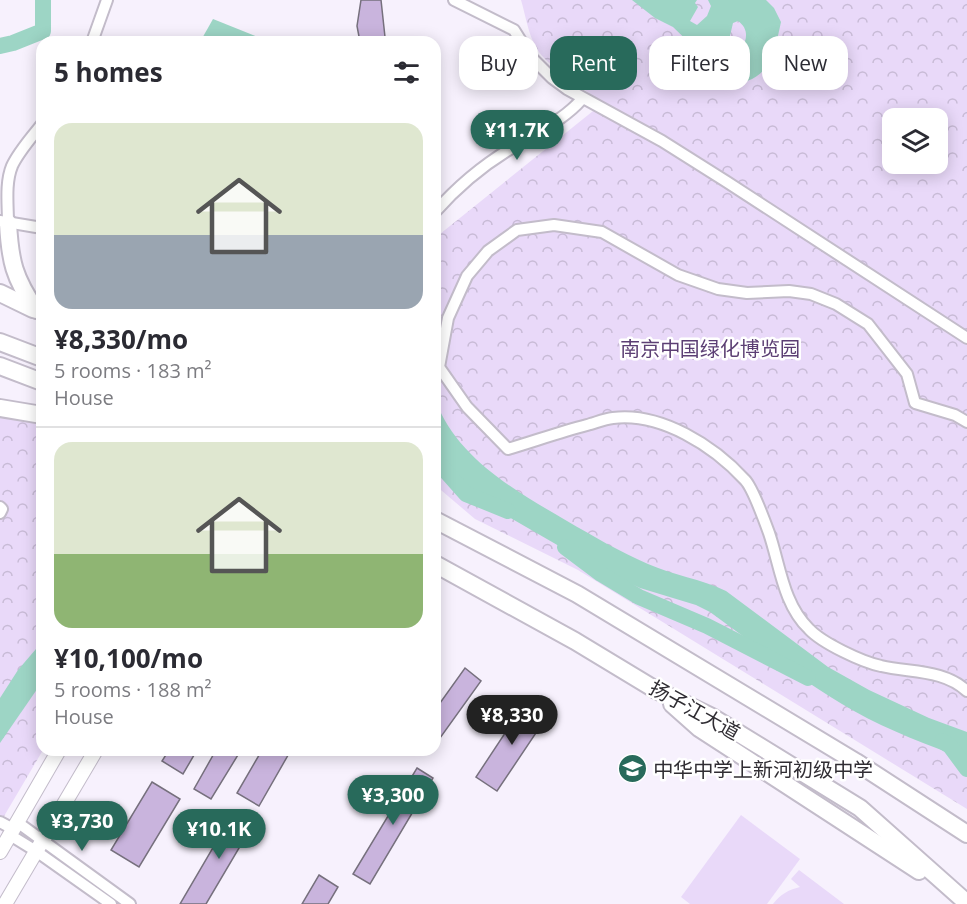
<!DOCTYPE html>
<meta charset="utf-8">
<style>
:root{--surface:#fff;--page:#f2f2f3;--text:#2b2b33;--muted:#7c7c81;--line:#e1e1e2;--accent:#286a5b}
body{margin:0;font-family:"Open Sans","Noto Sans SC",sans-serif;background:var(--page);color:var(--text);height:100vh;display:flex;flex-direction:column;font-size:22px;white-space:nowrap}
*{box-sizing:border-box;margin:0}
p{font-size:20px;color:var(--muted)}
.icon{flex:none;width:33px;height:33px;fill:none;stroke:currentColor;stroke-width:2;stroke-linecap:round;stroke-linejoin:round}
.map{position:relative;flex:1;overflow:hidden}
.details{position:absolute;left:36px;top:36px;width:405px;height:720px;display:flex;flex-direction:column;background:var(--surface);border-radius:18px;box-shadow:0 3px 15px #0003}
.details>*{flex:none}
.banner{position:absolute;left:459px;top:36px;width:417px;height:54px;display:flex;gap:12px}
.controls{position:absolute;left:882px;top:108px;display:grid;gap:12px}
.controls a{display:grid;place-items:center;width:66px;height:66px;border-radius:12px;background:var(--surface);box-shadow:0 3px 15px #0003;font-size:30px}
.price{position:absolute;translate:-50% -51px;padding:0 14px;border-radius:21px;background:var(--accent);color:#fff;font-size:20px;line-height:39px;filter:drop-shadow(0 2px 3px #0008)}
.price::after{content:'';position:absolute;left:50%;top:36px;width:18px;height:14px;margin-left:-9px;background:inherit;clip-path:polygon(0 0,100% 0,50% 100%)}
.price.on{background:#222;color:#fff}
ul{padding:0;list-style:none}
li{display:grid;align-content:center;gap:12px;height:318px;padding:0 18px}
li+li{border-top:2px solid var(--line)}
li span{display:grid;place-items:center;height:186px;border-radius:18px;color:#555}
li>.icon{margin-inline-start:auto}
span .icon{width:108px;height:108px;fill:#fffc;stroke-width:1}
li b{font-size:26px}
h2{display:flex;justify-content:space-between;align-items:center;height:72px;padding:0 18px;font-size:26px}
.chip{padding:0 21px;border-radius:18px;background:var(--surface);box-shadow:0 3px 15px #0003;font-size:21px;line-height:54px}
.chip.on{background:var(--accent);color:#fff}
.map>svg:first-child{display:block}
</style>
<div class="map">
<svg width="967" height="904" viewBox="0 0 967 904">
<defs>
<pattern id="forest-crowns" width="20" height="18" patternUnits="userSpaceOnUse" patternTransform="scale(1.5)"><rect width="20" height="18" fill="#e9d9f9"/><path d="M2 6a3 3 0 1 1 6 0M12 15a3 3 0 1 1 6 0" fill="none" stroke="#c8bbd6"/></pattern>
</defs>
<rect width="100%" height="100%" fill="#f7f1fd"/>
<g fill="url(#forest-crowns)" fill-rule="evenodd">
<path d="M521 0H967V809L578 570 475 519 435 485V238L603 103C586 90 547 66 537 49 528 34 526 17 521 0ZM892 118H938V164H892Z"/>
<path d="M0 407 42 422 43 750 0 823Z"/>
</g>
<g fill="#e9d9f9">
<path d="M741 815 800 859 767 904H690L681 897Z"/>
<path d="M799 870 844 904H773C781 894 788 890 800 887L791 879Z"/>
</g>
<g fill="#9dd5c5" fill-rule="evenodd">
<path d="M632 0H697L695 3 698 7 690 21 697 25 707 16 711 6 708 0H766L774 8 781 22C776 44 772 73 747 81 742 83 734 81 729 81L673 27 655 18ZM738 21C754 32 744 53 727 56L725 48 729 40 733 23Z"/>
<path d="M213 19 268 41V42H200Z"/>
<path d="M435 399C456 458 516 491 567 521 593 536 620 552 648 564 673 575 701 579 726 591L828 667 869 690 929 718 967 732V760C929 745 889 731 854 711 803 682 757 646 710 612L696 605 640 588 597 568 495 509 458 479 435 453Z"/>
<path d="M42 642V682L0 743V698L18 670Z"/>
</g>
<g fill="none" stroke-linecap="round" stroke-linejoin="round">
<g stroke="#9dd5c5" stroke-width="16">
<path d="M0 46 13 43 43 31V0"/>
<path d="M435 459 466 494 508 511"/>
<path d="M565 547 601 574 639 597 707 626 808 678"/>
<path d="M942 741 950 746 967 769"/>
</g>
</g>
<g fill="#c9b4dd" stroke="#76707d" stroke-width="1.5">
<path d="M361 0H381L385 37 382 42H360L357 26Z"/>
<path d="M465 668 481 681 435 745V710Z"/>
<path d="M527 700 548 715 497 791 476 777Z"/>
<path d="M169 750H197L183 774 162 761Z"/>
<path d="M216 750H241L211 799 194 789Z"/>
<path d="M262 750H291L259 806 237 793Z"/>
<path d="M417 768 433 778 370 884 353 874Z"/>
<path d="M152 782 180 799 139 867 111 850Z"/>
<path d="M235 810 255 821 206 904H180Z"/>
<path d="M319 875 338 887 328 904H302Z"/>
</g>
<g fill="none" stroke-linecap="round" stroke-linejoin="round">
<defs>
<g id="minor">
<path d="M454 0 514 30 531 57 552 78 567 89 662 141 727 182 967 338"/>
<path d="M92 42 107 0"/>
<path d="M435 212C457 187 482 166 510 149 535 132 562 122 582 99"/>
<path d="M0 221 42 228"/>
<path d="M8 223C8 205 5 183 12 166 19 151 32 137 42 124"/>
<path d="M967 422 955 415 915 403 907 374 868 324 836 304 811 294 789 291 747 293 718 289 678 275 602 232 554 225 517 230 488 251 467 276 448 318 439 367 467 407 508 449C535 441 560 432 587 425 595 423 604 419 613 418 661 412 714 446 745 480 752 487 765 522 769 533 780 565 783 604 809 629 822 643 862 662 881 666 910 673 943 669 967 691"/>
<path d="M0 507 2 509 0 513"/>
<path d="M0 822 13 829"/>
<path d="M17 822 130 904"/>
<path d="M10 835 36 851 111 904"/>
</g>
<g id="major">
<path d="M0 852 59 750"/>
<path d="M5 904 96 750"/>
</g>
<g id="highway">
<path d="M8 223C10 261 14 278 36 310"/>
<path d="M0 293 33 309"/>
<path d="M0 342 42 358"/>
<path d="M0 366 42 382"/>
<path d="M0 408 42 415"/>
<path d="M435 520 577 594 856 762 967 834"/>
<path d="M435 564 575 641 656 690 712 717 860 808 967 903"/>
<path d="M672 704 699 728 919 871"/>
</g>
</defs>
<use href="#minor" stroke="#c3bcca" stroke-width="14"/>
<use href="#major" stroke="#c3bcca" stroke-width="16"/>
<use href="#highway" stroke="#c3bcca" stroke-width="20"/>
<use href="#minor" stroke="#fff" stroke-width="10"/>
<use href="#major" stroke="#fff" stroke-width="14"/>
<use href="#highway" stroke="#fff" stroke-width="16"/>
</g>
<defs>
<symbol id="school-disc" viewBox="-11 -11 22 22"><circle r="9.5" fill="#286a5b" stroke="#fff"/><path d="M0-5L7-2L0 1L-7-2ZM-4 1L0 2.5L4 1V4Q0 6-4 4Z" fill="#fff"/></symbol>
</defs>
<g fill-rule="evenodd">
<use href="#school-disc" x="616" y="752" width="33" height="33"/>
</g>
<g text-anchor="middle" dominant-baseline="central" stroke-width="5" stroke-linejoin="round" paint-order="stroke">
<g font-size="20" fill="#5c3f74" stroke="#fff">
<text x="710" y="348">南京中国绿化博览园</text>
</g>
<g font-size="20" fill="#302d33" stroke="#fff">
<text transform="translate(695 710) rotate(29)">扬子江大道</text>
</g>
<g font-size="20" fill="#302d33" stroke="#fff" text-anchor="start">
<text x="653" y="769">中华中学上新河初级中学</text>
</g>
</g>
</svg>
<div class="controls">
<a><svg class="icon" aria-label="layers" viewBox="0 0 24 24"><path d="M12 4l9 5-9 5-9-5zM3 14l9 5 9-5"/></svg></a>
</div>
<b class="price" style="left:517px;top:161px">¥11.7K</b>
<b class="price on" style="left:512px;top:746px">¥8,330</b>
<b class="price" style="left:393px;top:826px">¥3,300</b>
<b class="price" style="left:82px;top:852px">¥3,730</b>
<b class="price" style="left:219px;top:860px">¥10.1K</b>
<div class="banner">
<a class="chip">Buy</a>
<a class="chip on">Rent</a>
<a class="chip">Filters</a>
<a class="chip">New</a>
</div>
<section class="details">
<h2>5 homes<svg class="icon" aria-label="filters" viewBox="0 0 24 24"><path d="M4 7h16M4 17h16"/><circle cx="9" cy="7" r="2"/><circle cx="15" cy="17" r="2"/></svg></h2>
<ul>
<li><span style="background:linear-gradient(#dfe7d0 60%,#9aa5b1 0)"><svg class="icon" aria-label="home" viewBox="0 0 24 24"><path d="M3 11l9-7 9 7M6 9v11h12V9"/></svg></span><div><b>¥8,330/mo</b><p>5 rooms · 183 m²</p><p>House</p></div></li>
<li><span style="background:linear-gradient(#dfe7d0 60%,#8fb573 0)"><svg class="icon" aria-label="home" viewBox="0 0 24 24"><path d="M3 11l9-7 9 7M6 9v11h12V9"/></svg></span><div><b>¥10,100/mo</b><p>5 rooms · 188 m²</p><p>House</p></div></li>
</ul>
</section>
</div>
